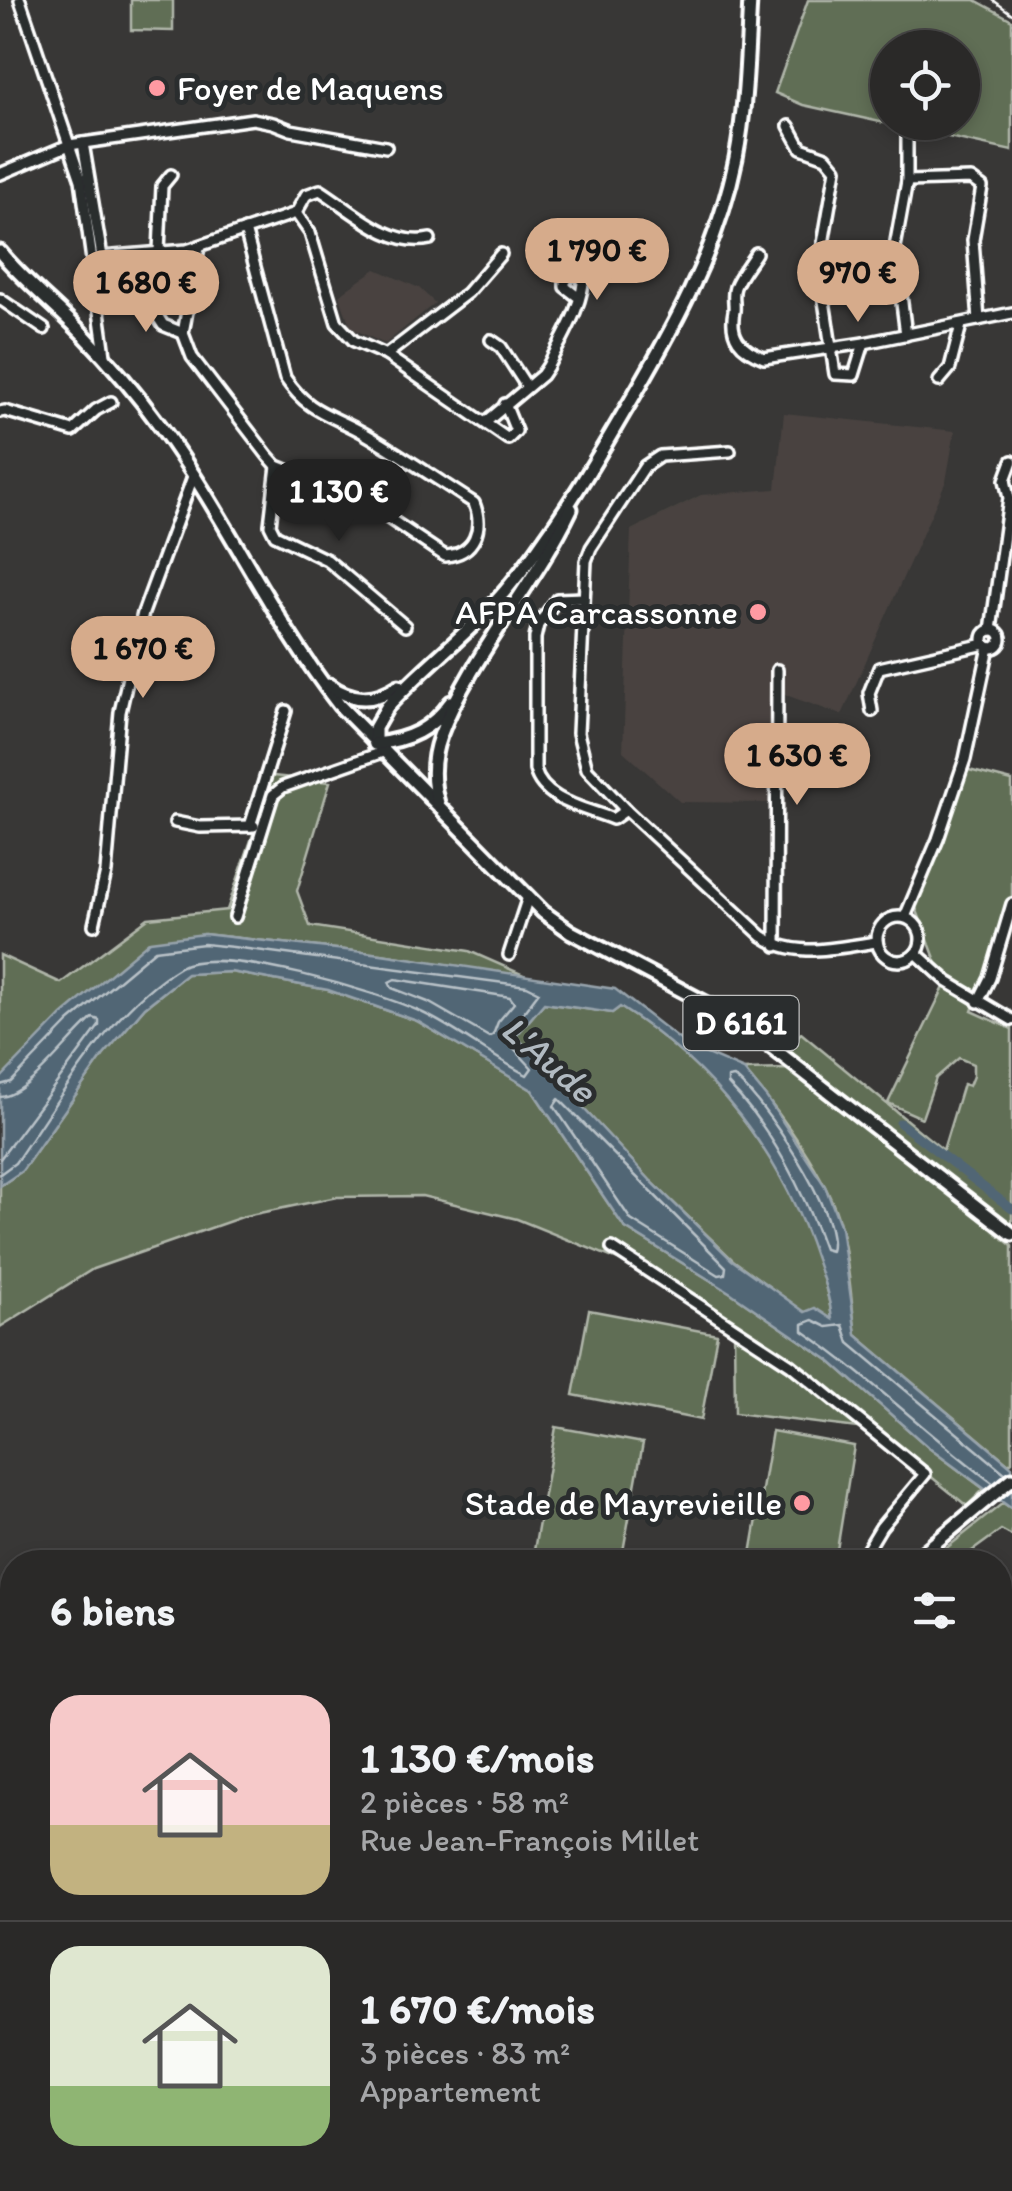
<!DOCTYPE html>
<html lang="fr">
<meta charset="utf-8">
<style>
:root{--surface:#2a2928;--page:#363534;--text:#f1f3f6;--muted:#a5a6a8;--line:#464545;--accent:#d6ab8b}
body{margin:0;font-family:Itim,sans-serif;background:var(--page);color:var(--text);height:100vh;display:flex;flex-direction:column;font-size:38px;white-space:nowrap}
*{box-sizing:border-box;margin:0}
p{font-size:32px;color:var(--muted)}
.icon{flex:none;width:55px;height:55px;fill:none;stroke:currentColor;stroke-width:2;stroke-linecap:round;stroke-linejoin:round}
.map{position:relative;flex:1;overflow:hidden}
.side{position:absolute;left:0px;top:1550px;width:1012px;height:642px;display:flex;flex-direction:column;background:var(--surface);border-radius:40px 40px 0 0;box-shadow:0 5px 15px #0003,0 0 0 2px var(--line)}
.side>*{flex:none}
.controls{position:absolute;left:870px;top:30px;display:grid;gap:20px}
.controls a{display:grid;place-items:center;width:110px;height:110px;border-radius:50%;background:var(--surface);box-shadow:0 5px 15px #0003,0 0 0 2px var(--line);font-size:50px}
.price{position:absolute;translate:-50% -85px;padding:0 22px;border-radius:35px;background:var(--accent);color:#111;font-size:32px;line-height:65px;filter:drop-shadow(0 2px 5px #0008)}
.price::after{content:'';position:absolute;left:50%;top:60px;width:30px;height:22px;margin-left:-15px;background:inherit;clip-path:polygon(0 0,100% 0,50% 100%)}
.price.selected{background:#222;color:#fff}
ul{padding:0;list-style:none}
li{display:flex;align-items:center;gap:30px;height:250px;padding:0 50px}
li+li{border-top:2px solid var(--line)}
li span{display:grid;place-items:center;flex:none;width:280px;height:200px;border-radius:30px;color:#555}
li>.icon{margin-inline-start:auto}
span .icon{width:120px;height:120px;fill:#fffc;stroke-width:1}
li b{font-size:42px}
h2{display:flex;justify-content:space-between;align-items:center;height:120px;padding:0 50px;font-size:42px}
.map>svg:first-child{display:block}
</style>
<div class="map">
<svg width="1012" height="2191" viewBox="0 0 1012 2191">
<rect width="100%" height="100%" fill="#383736"/>
<filter id="ink" filterUnits="userSpaceOnUse"><feTurbulence type="fractalNoise" baseFrequency=".01" numOctaves="2"/><feDisplacementMap in="SourceGraphic" scale="20" xChannelSelector="R" yChannelSelector="G"/><feConvolveMatrix kernelMatrix="1 2 1 2 8 2 1 2 1" color-interpolation-filters="sRGB"/></filter>
<g filter="url(#ink)">
<g fill="#494340">
<path d="M376 269 419 288 435 303 385 344 351 328 339 295Z"/>
<path d="M784 413 955 431 946 481 842 715 783 694 784 803 680 802 623 751 631 530 701 495 776 489Z"/>
</g>
<g fill="#616e55" stroke="#b0b6aa" stroke-width="2.5" fill-rule="evenodd">
<path d="M131 0H173V31L131 30Z"/>
<path d="M808 0H975L1012 20V151L803 105 775 93ZM888 48H962V122H888Z"/>
<path d="M965 769 1012 781V897L972 1011 1012 1029V1227L787 1049 801 1033 943 1150 963 1084 969 1086 973 1076V1064L959 1058 936 1078 922 1118 888 1103 945 985 910 892Z"/>
<path d="M273 776 330 782 297 891 310 926 469 951 528 977 381 954 204 934 0 1079V955L61 983 148 918 227 910Z"/>
<path d="M231 972 328 990 417 1021 532 1090 624 1227 731 1293 830 1361 929 1448 984 1489 967 1506 874 1430 735 1413 734 1328 698 1312 643 1270 517 1219 422 1196 337 1197 245 1216 93 1269 0 1327V1186L22 1171 103 1056 145 1007 187 974Z"/>
<path d="M544 1003 612 1013 620 1007C713 1066 782 1155 817 1259 823 1279 830 1298 832 1319L805 1313 733 1260 651 1181 516 1036Z"/>
<path d="M793 1069 876 1131 1012 1246V1461L1009 1464 856 1335C851 1300 849 1262 841 1228 828 1175 779 1112 744 1070Z"/>
<path d="M589 1310 717 1334 701 1420 573 1395Z"/>
<path d="M556 1427 643 1443 621 1562H570L533 1556Z"/>
<path d="M772 1431 854 1446 835 1562 750 1560Z"/>
<path d="M1003 1503 1012 1509V1536L1001 1530 957 1562H929Z"/>
<path d="M0 1777 12 1780V1879L0 1871Z"/>
</g>
<path fill="#516675" stroke="#97a3ac" stroke-width="2.5" fill-rule="evenodd" d="M204 934 381 954 615 989 688 1046 744 1070 767 1098 825 1186 841 1227 856 1335 1012 1467V1509L929 1448 830 1361 731 1293 624 1227 532 1090 417 1021 328 990 231 972 187 974 145 1007 103 1056 22 1171 0 1186V1079L62 1015 150 941ZM544 1003 612 1013 620 1007C713 1066 782 1155 816 1259 823 1279 830 1297 832 1319L815 1308 805 1312 732 1260 651 1181 516 1036Z"/>
<g fill="none" stroke-linecap="round" stroke-linejoin="round">
<g stroke="#b9c2c8" stroke-width="2.5">
<path d="M395 979 510 997 514 1003 498 1022 493 1035 489 1037 428 1002 392 988 389 982Z"/>
<path d="M734 1077C762 1098 842 1215 831 1251L824 1249C804 1192 770 1126 728 1084V1078Z"/>
<path d="M0 1085 11 1082 69 1022 155 950 204 944 233 947 527 986 539 992 507 1034 509 1043 532 1068 527 1075C491 1057 459 1030 423 1013 382 993 219 944 180 967 111 1008 60 1098 15 1163L0 1174"/>
<path d="M0 1097C28 1096 69 1038 93 1018L99 1020V1026L0 1159"/>
<path d="M559 1099 726 1267 725 1274 719 1275 631 1220 554 1106Z"/>
<path d="M994 1484C928 1435 870 1377 803 1331V1324L813 1320 827 1327 843 1325 849 1343 1006 1474"/>
</g>
<path stroke="#516675" stroke-width="9" d="M900 1123 1012 1209"/>
<defs>
<g id="minor">
<path d="M20 0 81 180 105 355"/>
<path d="M789 126 801 148 826 157 836 169 819 267 835 374 854 375 864 343"/>
<path d="M83 143 102 257"/>
<path d="M0 174 69 145 253 119 273 123 291 130 386 147"/>
<path d="M907 181 971 179 982 187 973 240 979 320"/>
<path d="M296 213 310 233 337 323 354 341 386 355 508 439 516 431 505 404"/>
<path d="M296 213 306 195 320 190C352 210 390 248 430 239"/>
<path d="M199 247 183 333 192 357 268 456 277 466 366 503 445 556C475 554 484 528 474 503 438 480 403 456 367 435 332 414 310 415 285 378L245 230"/>
<path d="M159 251 162 186 171 175"/>
<path d="M756 253C749 264 739 276 735 287 732 295 735 303 734 311 729 336 740 349 764 358L864 343 1012 313"/>
<path d="M92 261 102 257 187 250 296 213"/>
<path d="M144 295 163 325 183 333"/>
<path d="M0 299 44 329"/>
<path d="M906 335 895 247 907 181V135"/>
<path d="M491 340 501 347 527 387"/>
<path d="M386 355 467 293 501 254"/>
<path d="M939 381 950 368 961 325"/>
<path d="M0 412 5 411 73 431 96 410 111 402"/>
<path d="M486 422 542 375 548 366C562 338 584 304 584 272L577 269 565 281V287L578 297"/>
<path d="M730 451 660 456 645 466 591 548 586 561 578 733 587 769 626 810 762 936C797 960 837 947 877 942"/>
<path d="M277 466 270 525 275 535 327 560 405 626"/>
<path d="M584 598 557 599 538 625 535 638V770C543 801 586 808 613 819L626 810"/>
<path d="M991 630 1009 498 1005 480 1012 461"/>
<circle cx="992" cy="639" r="9"/>
<path d="M872 711 869 693 879 668 985 644"/>
<path d="M175 822 200 827 254 826"/>
<path d="M250 826 286 711"/>
<circle cx="899" cy="939" r="22"/>
<path d="M235 917 273 795 283 787 380 753"/>
<path d="M905 917 938 839 965 759 989 647"/>
<path d="M94 925 106 872 120 712 143 613 194 474"/>
<path d="M776 946 777 670"/>
<path d="M916 953 948 982 1012 1020"/>
<path d="M509 955 528 897"/>
<path d="M978 1002 990 978 1012 904"/>
<path d="M612 1248 791 1365 925 1474 881 1527 860 1562"/>
<path d="M761 2180V2191"/>
<path d="M491 2189 513 2186 526 2191"/>
</g>
<g id="major">
<path d="M0 252C25 282 55 305 82 333 110 362 137 394 161 427 226 516 271 618 339 705L543 912 571 932 734 1018 1012 1234"/>
<path d="M329 685C352 702 375 702 399 686"/>
<path d="M375 744V728L387 707C424 666 470 633 506 590 551 536 588 474 623 414 671 333 717 252 736 158 746 107 747 53 750 0"/>
<path d="M375 744C409 740 431 730 451 702"/>
<path d="M438 803C431 780 432 758 440 736 469 658 535 585 571 509"/>
<path d="M912 1562 1012 1479"/>
<path d="M0 1765 12 1770"/>
</g>
</defs>
<use href="#minor" stroke="#fff" stroke-width="16"/>
<use href="#major" stroke="#fff" stroke-width="19"/>
<use href="#minor" stroke="#2a2d2e" stroke-width="9"/>
<use href="#major" stroke="#2a2d2e" stroke-width="11"/>
<path stroke="#fff" stroke-width="2.5" d="M993 0 1012 14"/>
</g>
</g>
<g fill="#ff9aa2" stroke="#2a2d2e" stroke-width="4">
<circle cx="157" cy="88" r="10"/>
<circle cx="758" cy="612" r="10"/>
<circle cx="802" cy="1503" r="10"/>
</g>
<g text-anchor="middle" dominant-baseline="central" stroke-width="10" stroke-linejoin="round" paint-order="stroke">
<rect fill="#2a2d2e" stroke="#bfc0c0" stroke-width="2.5" x="683.5" y="996" width="115" height="54" rx="8"/>
<g font-size="32" font-weight="bold" fill="#fff">
<text x="741" y="1023">D 6161</text>
</g>
<g font-size="35" fill="#fff" stroke="#2a2d2e" text-anchor="end">
<text x="177" y="88" text-anchor="start">Foyer de Maquens</text>
<text x="738" y="612">AFPA Carcassonne</text>
<text x="782" y="1503">Stade de Mayrevieille</text>
</g>
<g font-size="38" font-style="italic" fill="#b1bac1" stroke="#2a2d2e">
<text transform="translate(549 1059) rotate(41)">L'Aude</text>
</g>
</g>
</svg>
<div class="controls">
<a><svg class="icon" aria-label="locate" viewBox="0 0 24 24"><circle cx="12" cy="12" r="6"/><path d="M12 2v4M12 18v4M2 12h4M18 12h4"/></svg></a>
</div>
<b class="price" style="left:597px;top:303px">1 790 €</b>
<b class="price" style="left:858px;top:325px">970 €</b>
<b class="price" style="left:146px;top:335px">1 680 €</b>
<b class="price selected" style="left:339px;top:544px">1 130 €</b>
<b class="price" style="left:143px;top:701px">1 670 €</b>
<b class="price" style="left:797px;top:808px">1 630 €</b>
<section class="side">
<h2>6 biens<svg class="icon" aria-label="filters" viewBox="0 0 24 24"><path d="M4 7h16M4 17h16"/><circle cx="9" cy="7" r="2"/><circle cx="15" cy="17" r="2"/></svg></h2>
<ul>
<li><span style="background:linear-gradient(#f6c9c9 65%,#c2b280 0)"><svg class="icon" aria-label="home" viewBox="0 0 24 24"><path d="M3 11l9-7 9 7M6 9v11h12V9"/></svg></span><div><b>1 130 €/mois</b><p>2 pièces · 58 m²</p><p>Rue Jean-François Millet</p></div></li>
<li><span style="background:linear-gradient(#dfe7d0 70%,#8fb573 0)"><svg class="icon" aria-label="home" viewBox="0 0 24 24"><path d="M3 11l9-7 9 7M6 9v11h12V9"/></svg></span><div><b>1 670 €/mois</b><p>3 pièces · 83 m²</p><p>Appartement</p></div></li>
</ul>
</section>
</div>
